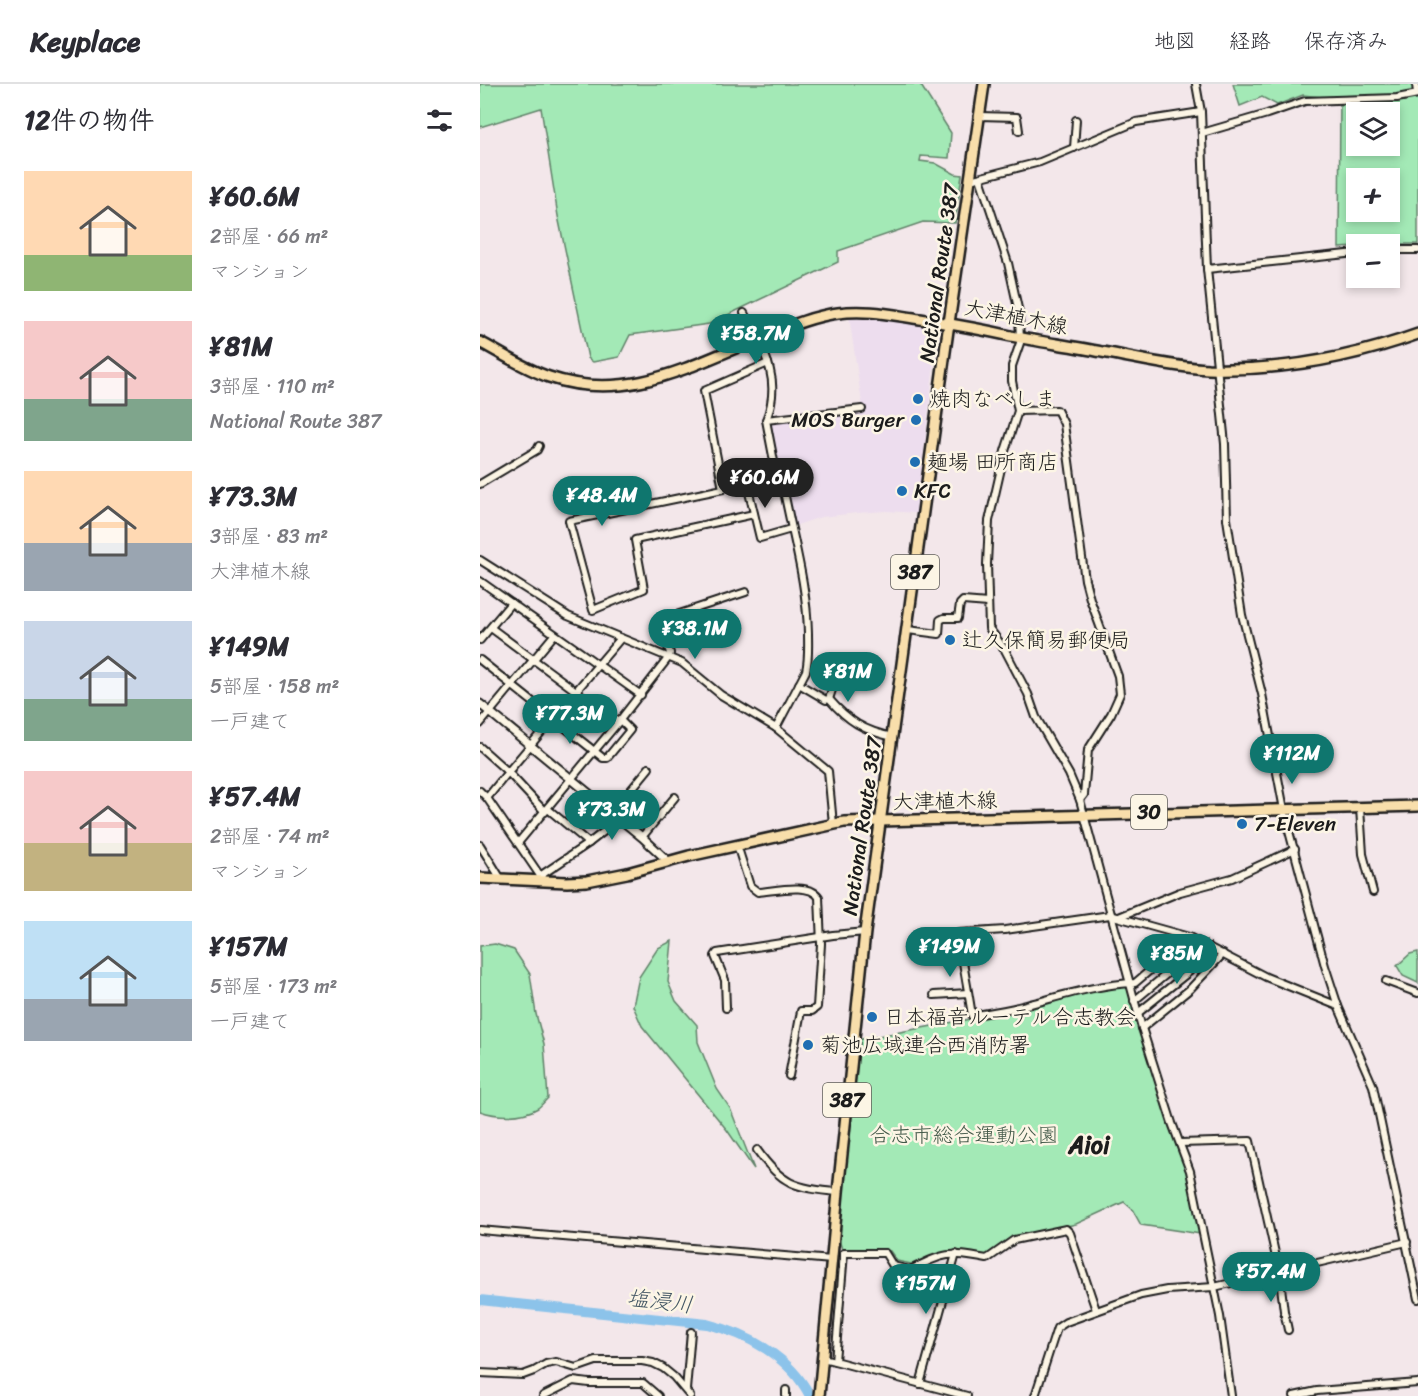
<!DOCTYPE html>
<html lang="ja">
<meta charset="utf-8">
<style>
:root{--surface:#fff;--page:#f7f7f7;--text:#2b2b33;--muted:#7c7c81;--line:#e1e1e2;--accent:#0f766e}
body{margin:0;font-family:Sriracha,"Klee One",sans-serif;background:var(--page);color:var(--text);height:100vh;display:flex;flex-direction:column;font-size:22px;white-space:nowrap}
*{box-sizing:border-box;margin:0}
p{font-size:20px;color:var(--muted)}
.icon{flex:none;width:33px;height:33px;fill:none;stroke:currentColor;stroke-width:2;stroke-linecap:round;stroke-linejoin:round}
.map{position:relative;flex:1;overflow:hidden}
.side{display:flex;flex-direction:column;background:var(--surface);width:480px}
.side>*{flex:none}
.controls{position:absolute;left:866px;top:18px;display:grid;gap:12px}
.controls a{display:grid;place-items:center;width:54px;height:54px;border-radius:0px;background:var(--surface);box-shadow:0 3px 9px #0003;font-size:30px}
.price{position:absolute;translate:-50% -51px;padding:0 14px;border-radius:21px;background:var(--accent);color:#fff;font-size:20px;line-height:39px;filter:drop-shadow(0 2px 3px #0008)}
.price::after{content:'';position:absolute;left:50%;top:36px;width:18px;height:14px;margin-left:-9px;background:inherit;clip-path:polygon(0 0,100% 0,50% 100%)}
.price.on{background:#222;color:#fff}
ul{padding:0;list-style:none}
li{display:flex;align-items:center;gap:18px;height:150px;padding:0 24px}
li span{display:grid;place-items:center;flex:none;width:168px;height:120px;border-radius:0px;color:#555}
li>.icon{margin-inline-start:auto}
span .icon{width:72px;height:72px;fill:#fffc;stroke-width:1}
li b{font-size:26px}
h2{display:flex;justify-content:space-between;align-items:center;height:72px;padding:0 24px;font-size:26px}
header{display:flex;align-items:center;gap:36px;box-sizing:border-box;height:84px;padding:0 30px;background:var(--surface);border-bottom:2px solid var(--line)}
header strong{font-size:28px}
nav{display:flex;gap:33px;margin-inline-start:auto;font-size:21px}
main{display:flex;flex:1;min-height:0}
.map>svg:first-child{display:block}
</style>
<header>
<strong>Keyplace</strong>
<nav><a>地図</a><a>経路</a><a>保存済み</a></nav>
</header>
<main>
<section class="side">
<h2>12件の物件<svg class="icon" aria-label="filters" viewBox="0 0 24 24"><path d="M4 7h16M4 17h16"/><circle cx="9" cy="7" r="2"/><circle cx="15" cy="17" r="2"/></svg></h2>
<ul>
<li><span style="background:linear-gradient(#ffd9b3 70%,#8fb573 0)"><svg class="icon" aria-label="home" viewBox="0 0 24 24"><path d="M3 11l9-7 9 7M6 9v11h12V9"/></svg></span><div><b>¥60.6M</b><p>2部屋 · 66 m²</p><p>マンション</p></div></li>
<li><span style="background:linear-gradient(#f6c9c9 65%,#7fa58c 0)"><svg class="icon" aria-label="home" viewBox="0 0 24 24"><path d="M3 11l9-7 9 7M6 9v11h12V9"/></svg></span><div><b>¥81M</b><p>3部屋 · 110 m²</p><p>National Route 387</p></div></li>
<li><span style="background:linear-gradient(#ffd9b3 60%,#9aa5b1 0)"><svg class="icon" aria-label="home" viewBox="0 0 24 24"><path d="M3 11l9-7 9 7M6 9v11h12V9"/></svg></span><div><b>¥73.3M</b><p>3部屋 · 83 m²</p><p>大津植木線</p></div></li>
<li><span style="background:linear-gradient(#c9d6e8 65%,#7fa58c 0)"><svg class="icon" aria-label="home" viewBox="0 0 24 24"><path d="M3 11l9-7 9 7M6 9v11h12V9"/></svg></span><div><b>¥149M</b><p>5部屋 · 158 m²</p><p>一戸建て</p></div></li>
<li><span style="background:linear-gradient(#f6c9c9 60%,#c2b280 0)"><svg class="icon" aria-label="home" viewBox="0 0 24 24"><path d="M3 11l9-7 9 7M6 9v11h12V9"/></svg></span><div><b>¥57.4M</b><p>2部屋 · 74 m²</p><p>マンション</p></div></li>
<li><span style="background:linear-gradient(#bfe0f5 65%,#9aa5b1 0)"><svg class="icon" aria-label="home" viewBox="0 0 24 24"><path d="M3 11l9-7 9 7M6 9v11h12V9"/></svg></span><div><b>¥157M</b><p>5部屋 · 173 m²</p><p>一戸建て</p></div></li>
</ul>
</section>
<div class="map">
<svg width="938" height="1312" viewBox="0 0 938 1312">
<rect width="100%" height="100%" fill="#f3e7ea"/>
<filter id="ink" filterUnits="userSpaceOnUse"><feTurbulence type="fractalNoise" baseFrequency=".0167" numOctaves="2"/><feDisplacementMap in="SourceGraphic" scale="12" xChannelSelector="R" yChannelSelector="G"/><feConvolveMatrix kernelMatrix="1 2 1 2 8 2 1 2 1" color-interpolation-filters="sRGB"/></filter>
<g filter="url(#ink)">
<path fill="#edddee" d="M369 232 406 235 446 242 456 260 437 429 406 427 377 429 341 433 314 442 291 343 294 338 383 326Z"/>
<g fill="#a3e9b6" stroke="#608269" stroke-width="1.5" fill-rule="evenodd">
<path d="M0 0H440L471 49 469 74 441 72 440 77 455 79 475 90 482 91 475 139 443 138 358 167V178L229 240 150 251 139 273 113 278 108 274 78 132 61 24 0 43Z"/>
<path d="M753 0H932L938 12V160H876V163L859 164 860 15 823 11 797 21 782 13 760 22ZM876 28H909V62H876ZM876 94H909V128H876Z"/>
<path d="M192 857 188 898 196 917 217 941 218 958 237 1005 250 1024 274 1085 247 1046 162 942 153 922 159 893 178 864Z"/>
<path d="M15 860 34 866 50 890 56 930 64 960 68 1014C65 1017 61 1022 58 1024 41 1034 17 1033 0 1027V862Z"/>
<path d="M938 868V899L923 892 917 882 930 870Z"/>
<path d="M646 900 690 1040 708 1089 721 1150 661 1141 652 1125 644 1118 596 1140 533 1154 506 1173C471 1167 467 1164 435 1181L417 1177 410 1167 363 1168 359 1156 377 956 544 925 601 909Z"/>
</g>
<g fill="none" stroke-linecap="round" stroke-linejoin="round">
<path stroke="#8cc3ea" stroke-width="10" d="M0 1216 227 1240C268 1250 310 1273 330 1312"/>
<defs>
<g id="minor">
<path d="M716 0 721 28 727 185 745 360 747 435 762 531 782 610 806 736 845 882 858 922 893 1002 938 1215"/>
<path d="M936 0 937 10"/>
<path d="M499 32 537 33 539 47"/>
<path d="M722 49 787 30 825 17 917 14 938 10"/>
<path d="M594 64 596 36"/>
<path d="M500 94 528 179 539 229 540 259 532 282V297L538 327 525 367 509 437 507 480 509 544 525 566 548 610 556 633 589 690 600 716 662 944 692 1039 710 1087 740 1232 751 1312"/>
<path d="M490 96 560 78 656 38 721 28"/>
<path d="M909 166H938"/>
<path d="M727 185 876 169"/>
<path d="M264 229C283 265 303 295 286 336"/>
<path d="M538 327 577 326 584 340 605 496 610 515 638 592 640 610 631 630 608 666 604 711 600 716"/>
<path d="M297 393 267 400 280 454 311 445"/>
<path d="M0 400 57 366 59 362"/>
<path d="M274 430 155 456 164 505 113 526 89 437 243 405 224 307 288 279"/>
<path d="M0 476 88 532 202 579 241 611 296 644 348 687 353 740"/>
<path d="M0 497 161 611"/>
<path d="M428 546 459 550 460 536 464 534H478L480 520 483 517 508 519"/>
<path d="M0 556 31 519"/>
<path d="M0 576 123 674H127L150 646 140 636"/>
<path d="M319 600 346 616 349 615C368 637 384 647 413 653"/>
<path d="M349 615 355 597"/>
<path d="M138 638 96 607 141 554"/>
<path d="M0 640 74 551"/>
<path d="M296 644 326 587C329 574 328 562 328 549 327 501 313 454 304 407L297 393 286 336 382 325"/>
<path d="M0 663 28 688 96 607 11 544"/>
<path d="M0 707 7 714 61 793"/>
<path d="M7 714 28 688 65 728"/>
<path d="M880 724 883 770 893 808"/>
<path d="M132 729 169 684"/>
<path d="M162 753 195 713"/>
<path d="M38 759 140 636 189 573 190 569 180 539 181 536 266 508"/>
<path d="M109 759 140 735"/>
<path d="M0 761 21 795"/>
<path d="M257 761 270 802 278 808C294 807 329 798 339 813L341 860 337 923 332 927H321L309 992"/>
<path d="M60 792 109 759 68 725"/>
<path d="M639 833 700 808 752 794 815 765"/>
<path d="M709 853 655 899C618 900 582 912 546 921 528 926 510 928 492 932 488 904 482 878 479 849L525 846 630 831 709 853 786 893 858 922"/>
<path d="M906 897 938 909"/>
<path d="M454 911 488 909"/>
<path d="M654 917 723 860"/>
<path d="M246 924 245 896 235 872 237 869 353 851 385 848"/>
<path d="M658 929 710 887 729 863"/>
<path d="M662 944 710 905 743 870"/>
<path d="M700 1059 770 1057 799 1187 804 1227 808 1246"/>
<path d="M277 1066C301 1100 316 1105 358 1108"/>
<path d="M0 1146 352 1176"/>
<path d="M343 1274 487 1312"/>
<path d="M355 1277 364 1169H405L413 1182 430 1186C467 1168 467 1168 507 1175L534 1156 586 1145 590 1149 616 1226"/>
<path d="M0 1289 43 1291 54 1287 66 1280 76 1278 96 1284 116 1277H162L173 1279 183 1284 194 1293 210 1312"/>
<path d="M440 1300 476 1170"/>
<path d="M206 1306 211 1248"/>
<path d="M63 1312 93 1297 109 1299H163L178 1312"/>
<path d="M306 1312V1306"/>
<path d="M555 1312 577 1244 586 1238 661 1211 687 1206 734 1203 927 1158"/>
<path d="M814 1312 837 1307 938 1299"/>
</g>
<path id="tertiary" d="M0 620 162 753 188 777"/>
<g id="primary">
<path d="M0 258C22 270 45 285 69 293 143 318 204 285 270 258 299 247 327 233 358 229 386 225 412 231 440 235 471 240 501 245 531 252 561 258 592 262 622 268 657 274 692 283 728 285 800 287 871 274 938 250"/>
<path d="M0 794 87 798 107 797 147 789 209 772 364 738 938 722"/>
</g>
<path id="trunk" d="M339 1312 358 1108 385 848 469 239 504 0"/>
</defs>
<use href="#minor" stroke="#1c1c1c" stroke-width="10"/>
<use href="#tertiary" stroke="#1c1c1c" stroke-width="11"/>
<use href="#primary" stroke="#1c1c1c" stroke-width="14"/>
<use href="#trunk" stroke="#1c1c1c" stroke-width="14"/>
<use href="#minor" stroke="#fcf5e5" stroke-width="6"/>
<use href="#tertiary" stroke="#fcf5e5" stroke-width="7"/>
<use href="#primary" stroke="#f8deab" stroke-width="9"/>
<use href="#trunk" stroke="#f8deab" stroke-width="9"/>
</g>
</g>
<g fill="#1f6fb2" stroke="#fcf5e5" stroke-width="2">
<circle cx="438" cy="315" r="6"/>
<circle cx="436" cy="336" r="6"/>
<circle cx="435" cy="378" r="6"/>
<circle cx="422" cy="407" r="6"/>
<circle cx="470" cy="556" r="6"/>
<circle cx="762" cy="740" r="6"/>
<circle cx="392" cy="933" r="6"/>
<circle cx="328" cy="961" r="6"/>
</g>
<g text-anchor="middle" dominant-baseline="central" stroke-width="5" stroke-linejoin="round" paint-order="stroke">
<g fill="#fcf5e5" stroke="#5f5d58" stroke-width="1.5">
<rect x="411" y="471" width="48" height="34" rx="4.5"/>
<rect x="651" y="711" width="36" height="34" rx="4.5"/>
<rect x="343" y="999" width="48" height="34" rx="4.5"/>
</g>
<g font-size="20" font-weight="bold" fill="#1c1c1c">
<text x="435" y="488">387</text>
<text x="669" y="728">30</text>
<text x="367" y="1016">387</text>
</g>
<g font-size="21" fill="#1c1c1c" stroke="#fcf5e5">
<text transform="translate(459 189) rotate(-82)">National Route 387</text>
<text transform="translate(536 233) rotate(11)">大津植木線</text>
<text transform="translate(465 717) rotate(-1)">大津植木線</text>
<text transform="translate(382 742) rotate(-82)">National Route 387</text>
</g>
<g font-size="21" fill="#1c1c1c" stroke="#fcf5e5" text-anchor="start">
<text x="450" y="315">焼肉なべしま</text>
<text x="424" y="336" text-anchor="end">MOS Burger</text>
<text x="447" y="378">麺場 田所商店</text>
<text x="434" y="407">KFC</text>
<text x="482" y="556">辻久保簡易郵便局</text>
<text x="774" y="740">7-Eleven</text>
<text x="404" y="933">日本福音ルーテル合志教会</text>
<text x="340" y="961">菊池広域連合西消防署</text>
</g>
<g font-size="21" fill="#445a4a" stroke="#fcf5e5">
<text x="484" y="1051">合志市総合運動公園</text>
</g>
<g font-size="22" font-style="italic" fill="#435664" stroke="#fcf5e5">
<text transform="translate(180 1217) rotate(7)">塩浸川</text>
</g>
<g font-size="24" font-weight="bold" fill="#1c1c1c" stroke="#fcf5e5">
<text x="609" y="1061">Aioi</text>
</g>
</g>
</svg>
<div class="controls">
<a><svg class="icon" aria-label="layers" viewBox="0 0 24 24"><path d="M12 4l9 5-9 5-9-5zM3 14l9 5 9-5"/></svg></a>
<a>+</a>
<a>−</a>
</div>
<b class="price" style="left:276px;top:281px">¥58.7M</b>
<b class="price on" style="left:285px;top:425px">¥60.6M</b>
<b class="price" style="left:122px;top:443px">¥48.4M</b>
<b class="price" style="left:215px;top:576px">¥38.1M</b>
<b class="price" style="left:368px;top:619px">¥81M</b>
<b class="price" style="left:90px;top:661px">¥77.3M</b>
<b class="price" style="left:812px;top:701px">¥112M</b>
<b class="price" style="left:132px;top:757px">¥73.3M</b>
<b class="price" style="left:470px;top:894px">¥149M</b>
<b class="price" style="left:697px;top:901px">¥85M</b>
<b class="price" style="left:791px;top:1219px">¥57.4M</b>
<b class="price" style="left:446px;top:1231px">¥157M</b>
</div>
</main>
